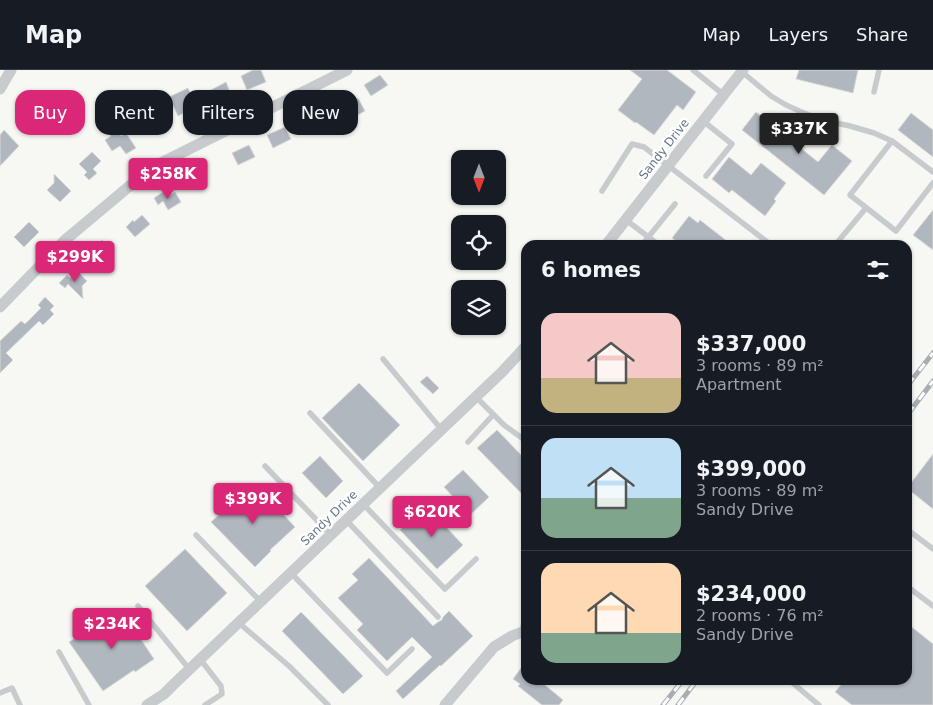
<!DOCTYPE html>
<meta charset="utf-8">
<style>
:root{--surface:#171b24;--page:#20242c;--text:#f1f3f6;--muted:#9ea1a6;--line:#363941;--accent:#db2777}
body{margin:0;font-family:"DejaVu Sans",sans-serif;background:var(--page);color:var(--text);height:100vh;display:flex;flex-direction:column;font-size:19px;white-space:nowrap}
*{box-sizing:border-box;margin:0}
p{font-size:16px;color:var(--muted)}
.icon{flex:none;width:28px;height:28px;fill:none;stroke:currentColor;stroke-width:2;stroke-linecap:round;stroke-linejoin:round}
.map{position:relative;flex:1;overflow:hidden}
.side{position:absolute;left:521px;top:170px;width:391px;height:445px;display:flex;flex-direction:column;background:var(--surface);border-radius:15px;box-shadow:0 1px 4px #0004}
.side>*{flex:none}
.hud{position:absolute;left:15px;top:20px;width:431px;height:45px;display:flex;gap:10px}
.needle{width:32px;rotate:180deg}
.fabs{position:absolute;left:451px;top:80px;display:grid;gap:10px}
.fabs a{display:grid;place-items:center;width:55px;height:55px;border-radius:10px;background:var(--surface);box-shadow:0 1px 4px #0004;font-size:25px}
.price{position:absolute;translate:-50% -42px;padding:0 11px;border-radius:5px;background:var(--accent);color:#fff;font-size:16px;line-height:32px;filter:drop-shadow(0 1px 2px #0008)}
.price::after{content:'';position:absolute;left:50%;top:30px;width:15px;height:11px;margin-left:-8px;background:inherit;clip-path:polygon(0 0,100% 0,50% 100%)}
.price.selected{background:#222;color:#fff}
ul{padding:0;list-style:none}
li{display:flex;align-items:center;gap:15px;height:125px;padding:0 20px}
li+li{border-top:1px solid var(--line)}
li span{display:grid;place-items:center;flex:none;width:140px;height:100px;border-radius:15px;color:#555}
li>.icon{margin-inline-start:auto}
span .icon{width:60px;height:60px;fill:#fffc;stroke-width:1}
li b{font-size:21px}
h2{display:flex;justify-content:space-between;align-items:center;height:60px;padding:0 20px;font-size:21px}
.pill{padding:0 18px;border-radius:15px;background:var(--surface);box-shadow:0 1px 4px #0004;font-size:18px;line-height:45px}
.pill.selected{background:var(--accent);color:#fff}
header{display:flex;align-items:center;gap:30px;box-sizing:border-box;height:70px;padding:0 25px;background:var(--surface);border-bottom:1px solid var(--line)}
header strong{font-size:24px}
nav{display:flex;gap:28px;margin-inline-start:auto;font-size:18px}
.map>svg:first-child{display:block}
</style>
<header>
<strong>Map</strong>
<nav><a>Map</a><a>Layers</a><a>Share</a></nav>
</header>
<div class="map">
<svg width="933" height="635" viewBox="0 0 933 635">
<rect width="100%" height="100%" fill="#f7f7f4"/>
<g fill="#b0b7be" stroke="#d9d9d6">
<path d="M253 0H261L266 12 247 20 241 6Z"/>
<path d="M630 0H667L696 22 683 40 677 35 654 65 636 52 635 53 618 40 642 9Z"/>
<path d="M799 0H858L853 23 796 9Z"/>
<path d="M380 5 388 15 371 26 364 15Z"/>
<path d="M226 12 232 27 214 34 209 21Z"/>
<path d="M188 18 196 37 178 46 169 27Z"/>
<path d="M32 25 50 38 35 60 18 49Z"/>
<path d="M346 27 349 33 358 28 365 41 347 51 337 32Z"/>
<path d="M318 40 324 52 307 61 300 49Z"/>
<path d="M756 42 818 92 832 75 852 91 824 125 742 60Z"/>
<path d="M911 43 933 60V87L898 60Z"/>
<path d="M113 53 121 66 126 63 136 78 126 84 120 76 112 81 105 70 111 66 106 58Z"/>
<path d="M285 57 291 69 273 78 267 65Z"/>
<path d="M4 60 19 76 0 96V65Z"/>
<path d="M249 75 255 87 238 95 232 83Z"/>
<path d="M92 82 101 91 93 99 97 103 89 110 84 105 87 102 79 94Z"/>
<path d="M729 87 751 105 761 93 786 113 774 129 776 131 765 146 732 120 729 123 712 109Z"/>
<path d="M54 104 71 121 60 132 47 120 54 113Z"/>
<path d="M163 122 166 126 168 124 169 126 175 122 181 132 168 140 163 131 158 135 154 128Z"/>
<path d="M933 140V180L913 165Z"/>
<path d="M142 145 150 154 135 167 126 157 133 150 134 152Z"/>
<path d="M689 146 698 153 700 150 732 175H681L672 168Z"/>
<path d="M29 152 39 162 24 177 14 167Z"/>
<path d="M102 170 111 180 97 194 88 185Z"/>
<path d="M79 203 87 211 82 216 83 229 68 214 65 218 59 213 67 205 70 208 72 206 74 208Z"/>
<path d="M45 227 54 236 50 240 54 244 43 255 39 251 6 283 13 290 0 303V271L21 251 25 254 41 238 38 235Z"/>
<path d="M427 306 439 318 433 324 420 312Z"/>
<path d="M359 313 400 355 363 391 322 348Z"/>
<path d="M497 360 526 390V428L477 378Z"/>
<path d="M933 384V439L908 419V417Z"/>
<path d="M320 386 343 411 326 428 302 403Z"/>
<path d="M463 400 489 427 470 445 444 417Z"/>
<path d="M254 413 295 457 270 480 271 481 255 497 211 452Z"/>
<path d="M426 436 463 475 437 499 400 460Z"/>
<path d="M185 479 227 523 187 561 145 516Z"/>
<path d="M369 488 433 556 438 552 442 550 443 547 449 541 473 566 441 596 440 595 403 629 396 621 432 587 412 567 387 591 357 560 363 554 338 528 358 510 352 504Z"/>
<path d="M120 538 154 589 135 602 134 600 103 621 69 572Z"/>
<path d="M301 542 363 606 343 624 282 561Z"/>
<path d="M908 554 933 574V635H852L835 622 841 615 834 610H908Z"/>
<path d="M521 598 526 602V610H539L563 630 559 635H542L518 616 520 614 513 609Z"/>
</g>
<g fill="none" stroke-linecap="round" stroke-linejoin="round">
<g stroke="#c7cbce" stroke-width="5.5">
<path d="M693 0 724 25"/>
<path d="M742 2 771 26 786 35 804 43 822 50 850 56 874 63 892 71 933 102"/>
<path d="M874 22 879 0"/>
<path d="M703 51 732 74 706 106"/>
<path d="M892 71 850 125 896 161 933 113"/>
<path d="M602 121 632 74 644 77 771 175"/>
<path d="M626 150 659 175"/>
<path d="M642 175 675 134"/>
<path d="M835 175 866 138"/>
<path d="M383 289 441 359"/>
<path d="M476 327 504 355 526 371"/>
<path d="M310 343 380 418"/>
<path d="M468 372 493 345"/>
<path d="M265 396 331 465"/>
<path d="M363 434 445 519 476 489"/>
<path d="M346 450 438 547"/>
<path d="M908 460 933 479"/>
<path d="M196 465 261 532"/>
<path d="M291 503 387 603 412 579"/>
<path d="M908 517 933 536"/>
<path d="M138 536 190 600"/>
<path d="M239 553 289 596 328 635"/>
<path d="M522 562 526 542"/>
<path d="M59 582 89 635"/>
<path d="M200 589 221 616 222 624 205 635"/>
<path d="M789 610 819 635"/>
<path d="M0 623 12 618 20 635"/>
</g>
<g stroke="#c7cbce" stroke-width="11">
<path d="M0 19 11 0"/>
<path d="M606 175 743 0"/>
<path d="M0 237 64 171 151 98 347 0"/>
<path d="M147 635 164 624 174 614 502 302 526 276"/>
<path d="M445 635 494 577 512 566 522 562"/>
</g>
<defs>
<g id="rail">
<path d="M908 315 933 283"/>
<path d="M908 344 933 311"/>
<path d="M663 635 683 610"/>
<path d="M678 635 697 610"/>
</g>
</defs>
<use href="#rail" stroke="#a7adb3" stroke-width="5"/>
<use href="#rail" stroke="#fff" stroke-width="3" stroke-dasharray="9" stroke-linecap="butt"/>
</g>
<g text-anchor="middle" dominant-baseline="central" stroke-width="5" stroke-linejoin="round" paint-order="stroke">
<g font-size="12" fill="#647688" stroke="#fff">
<text transform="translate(664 79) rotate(-52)">Sandy Drive</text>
<text transform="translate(329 448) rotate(-44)">Sandy Drive</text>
</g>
</g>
</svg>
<div class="fabs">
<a><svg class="needle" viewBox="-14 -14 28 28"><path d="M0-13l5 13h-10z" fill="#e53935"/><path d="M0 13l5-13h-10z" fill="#9ea1a6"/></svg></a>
<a><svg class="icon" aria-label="locate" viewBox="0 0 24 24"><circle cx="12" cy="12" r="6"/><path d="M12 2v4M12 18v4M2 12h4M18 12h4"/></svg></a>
<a><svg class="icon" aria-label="layers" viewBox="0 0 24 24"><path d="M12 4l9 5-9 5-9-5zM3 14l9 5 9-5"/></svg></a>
</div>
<b class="price selected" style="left:799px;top:85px">$337K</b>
<b class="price" style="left:168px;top:130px">$258K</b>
<b class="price" style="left:75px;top:213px">$299K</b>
<b class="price" style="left:253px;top:455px">$399K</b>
<b class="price" style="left:432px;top:468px">$620K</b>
<b class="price" style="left:112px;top:580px">$234K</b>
<div class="hud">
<a class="pill selected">Buy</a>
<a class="pill">Rent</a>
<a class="pill">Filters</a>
<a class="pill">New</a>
</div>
<section class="side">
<h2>6 homes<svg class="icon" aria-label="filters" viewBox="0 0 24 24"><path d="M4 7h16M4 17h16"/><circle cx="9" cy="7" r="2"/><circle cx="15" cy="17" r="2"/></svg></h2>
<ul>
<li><span style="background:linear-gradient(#f6c9c9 65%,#c2b280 0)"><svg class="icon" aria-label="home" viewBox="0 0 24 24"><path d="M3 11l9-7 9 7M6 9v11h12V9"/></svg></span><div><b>$337,000</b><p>3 rooms · 89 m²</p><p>Apartment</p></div></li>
<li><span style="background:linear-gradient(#bfe0f5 60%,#7fa58c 0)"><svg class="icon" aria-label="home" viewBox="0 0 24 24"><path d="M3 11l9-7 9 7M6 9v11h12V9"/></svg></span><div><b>$399,000</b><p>3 rooms · 89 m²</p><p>Sandy Drive</p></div></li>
<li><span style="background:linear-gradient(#ffd9b3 70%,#7fa58c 0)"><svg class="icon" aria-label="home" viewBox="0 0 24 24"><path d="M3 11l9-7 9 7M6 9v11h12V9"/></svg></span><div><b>$234,000</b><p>2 rooms · 76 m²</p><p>Sandy Drive</p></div></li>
</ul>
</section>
</div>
